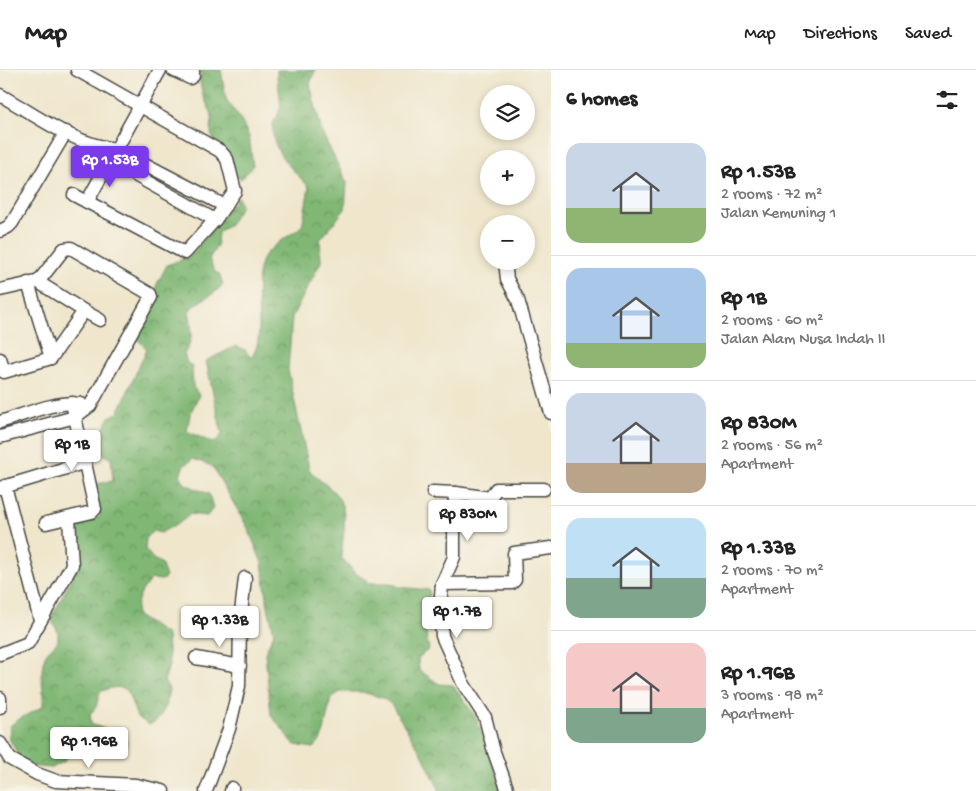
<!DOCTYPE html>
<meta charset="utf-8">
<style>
:root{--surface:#fff;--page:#f6f6f6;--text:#222;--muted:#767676;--line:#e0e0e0;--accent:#7c3aed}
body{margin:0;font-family:"Gochi Hand",sans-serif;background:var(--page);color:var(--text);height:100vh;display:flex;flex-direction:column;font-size:19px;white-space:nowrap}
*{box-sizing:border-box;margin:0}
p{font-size:16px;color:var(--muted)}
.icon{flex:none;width:28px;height:28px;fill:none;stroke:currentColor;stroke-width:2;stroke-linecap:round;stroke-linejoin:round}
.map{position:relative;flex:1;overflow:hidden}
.sheet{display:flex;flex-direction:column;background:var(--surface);width:425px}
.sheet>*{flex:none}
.tools{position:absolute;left:480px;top:15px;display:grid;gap:10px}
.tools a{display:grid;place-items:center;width:55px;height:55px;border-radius:50%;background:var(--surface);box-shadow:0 2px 8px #0003;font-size:25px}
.price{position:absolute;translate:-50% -42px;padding:0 11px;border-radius:5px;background:#fff;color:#222;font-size:16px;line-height:32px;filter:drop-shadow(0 1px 2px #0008)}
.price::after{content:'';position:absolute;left:50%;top:30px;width:15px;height:11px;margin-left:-8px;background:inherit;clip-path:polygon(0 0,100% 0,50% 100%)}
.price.on{background:var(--accent);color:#fff}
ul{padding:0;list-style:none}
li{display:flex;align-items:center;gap:15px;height:125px;padding:0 15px}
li+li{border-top:1px solid var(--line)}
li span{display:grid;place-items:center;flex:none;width:140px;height:100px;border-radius:15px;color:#555}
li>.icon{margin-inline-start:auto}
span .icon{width:60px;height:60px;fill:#fffc;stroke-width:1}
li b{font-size:21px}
h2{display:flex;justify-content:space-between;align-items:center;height:60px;padding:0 15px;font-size:21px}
header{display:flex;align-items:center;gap:30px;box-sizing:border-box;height:70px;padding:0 25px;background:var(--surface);border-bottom:1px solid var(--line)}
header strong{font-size:24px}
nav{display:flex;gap:28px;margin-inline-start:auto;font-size:18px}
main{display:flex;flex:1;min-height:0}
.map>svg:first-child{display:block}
</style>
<header>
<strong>Map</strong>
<nav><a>Map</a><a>Directions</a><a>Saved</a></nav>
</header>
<main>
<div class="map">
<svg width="551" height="721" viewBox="0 0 551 721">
<defs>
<pattern id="forest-crowns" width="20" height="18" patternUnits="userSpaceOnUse" patternTransform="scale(1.25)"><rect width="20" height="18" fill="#80b774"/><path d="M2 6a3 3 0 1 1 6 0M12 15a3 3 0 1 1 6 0" fill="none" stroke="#69955f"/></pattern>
</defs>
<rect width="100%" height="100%" fill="#f7f3e8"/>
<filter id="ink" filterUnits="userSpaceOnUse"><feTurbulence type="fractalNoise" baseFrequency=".02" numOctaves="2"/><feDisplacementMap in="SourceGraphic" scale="10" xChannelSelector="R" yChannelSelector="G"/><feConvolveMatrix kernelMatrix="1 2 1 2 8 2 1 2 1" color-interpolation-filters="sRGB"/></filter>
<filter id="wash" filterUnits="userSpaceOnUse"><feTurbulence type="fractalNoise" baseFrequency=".0096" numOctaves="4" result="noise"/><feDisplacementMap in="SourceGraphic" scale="20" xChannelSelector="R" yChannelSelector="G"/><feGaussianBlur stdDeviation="1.12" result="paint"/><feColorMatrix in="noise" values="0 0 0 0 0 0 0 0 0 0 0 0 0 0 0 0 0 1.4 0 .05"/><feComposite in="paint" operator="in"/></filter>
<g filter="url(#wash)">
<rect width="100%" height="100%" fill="#efe6cc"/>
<g fill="url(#forest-crowns)" stroke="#567150">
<path d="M201 0H221L226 29 241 50 249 67 253 96 241 109 225 99 211 64 212 44 203 26 200 12Z"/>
<path d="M277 0H315L310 14 322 63 347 113 345 139 320 170 321 192 292 247 288 300 309 399C316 409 324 412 332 420 351 438 343 464 341 487L354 502 370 513H390L399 517 429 520 432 540 425 559 429 579 418 588 419 600 439 614 453 615 475 646 488 676 501 721H440L423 686 391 634 383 628 362 622H340L331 628 324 661 320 671 313 678 295 675 271 645 265 583 274 563 268 537 262 493 248 458 212 396 193 389 184 395 180 405 185 414 209 424 213 438 207 446 190 444C182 453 171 456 161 463L153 461 146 468 145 479 153 489 161 493 166 507 162 510 152 509C143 517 134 532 137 546L167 565 169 596 164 611 169 619C166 635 164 648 149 655L137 647 127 620C119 615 108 618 100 622L96 637 90 644 91 654 124 666 127 674C115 683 94 668 81 666L71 678 65 691 52 698 29 696 22 691 10 670V656C20 647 32 643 43 636 44 620 39 601 45 586 47 581 55 576 58 570V562L51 549 81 490 74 455 100 447 96 414 113 411 111 388 94 380 109 347 118 343 147 279 135 267 151 239 157 214 167 195 191 186 238 127 241 136 229 155 218 162 217 176 209 189 215 202 219 204 223 214C214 227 201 227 189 241 192 258 194 270 184 284L187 293 192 296 193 317 199 325 190 344 187 361 212 373 216 372 222 364 206 291 236 276 245 280 251 288C268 266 251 220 261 192 265 180 291 164 302 157L309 117C293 99 271 83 273 56 273 49 279 45 280 39 282 27 276 12 277 0Z"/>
</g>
</g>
<g filter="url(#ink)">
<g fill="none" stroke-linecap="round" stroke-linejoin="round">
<defs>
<g id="minor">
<path d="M173 0 190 8 193 6V0"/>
<path d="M0 25C36 45 74 75 116 79L225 136"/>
<path d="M105 85 110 91 215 150"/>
<path d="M74 125 185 183 215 150 235 121 227 89 220 81 77 0"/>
<path d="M87 132 160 0"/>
<path d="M0 161 8 157 12 153 66 62"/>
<path d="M505 191 507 209 518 230 551 343"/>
<path d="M0 220 36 212"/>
<path d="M84 241 100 250"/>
<path d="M0 289 4 302 51 288 28 213"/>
<path d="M0 352C24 345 56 330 81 334"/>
<path d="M0 367 75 347 90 336 151 227 150 224 71 178 64 179 38 212 84 241 51 288"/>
<path d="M5 416 40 550"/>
<path d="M0 418 83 393"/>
<path d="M433 422 456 423"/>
<path d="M46 453 92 442 95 439 72 333"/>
<path d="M442 514 454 487V436L456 423 490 428 496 419H544"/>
<path d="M0 584 28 573 72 495 69 449"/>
<path d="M196 588 240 596"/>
<path d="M0 628V637"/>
<path d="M0 673 10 689 37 704 56 711 136 715 163 721"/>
<path d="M206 721 229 659 239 616 240 552 245 508"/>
<path d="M231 721 232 718"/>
<path d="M508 721 494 682 485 647 463 613 442 566 440 538 442 514 512 513 515 510 514 483 551 478"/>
</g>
</defs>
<use href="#minor" stroke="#484743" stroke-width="15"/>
<use href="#minor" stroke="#fff" stroke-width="12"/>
</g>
</g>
</svg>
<div class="tools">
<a><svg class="icon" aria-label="layers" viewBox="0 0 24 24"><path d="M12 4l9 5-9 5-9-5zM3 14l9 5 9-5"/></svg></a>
<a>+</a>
<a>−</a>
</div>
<b class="price on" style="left:110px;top:118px">Rp 1.53B</b>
<b class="price" style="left:72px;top:402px">Rp 1B</b>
<b class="price" style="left:468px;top:472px">Rp 830M</b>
<b class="price" style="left:457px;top:569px">Rp 1.7B</b>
<b class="price" style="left:220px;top:578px">Rp 1.33B</b>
<b class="price" style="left:89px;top:699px">Rp 1.96B</b>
</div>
<section class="sheet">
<h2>6 homes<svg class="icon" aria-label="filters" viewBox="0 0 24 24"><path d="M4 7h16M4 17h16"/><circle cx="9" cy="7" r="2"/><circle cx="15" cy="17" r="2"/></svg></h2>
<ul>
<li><span style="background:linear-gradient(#c9d6e8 65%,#8fb573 0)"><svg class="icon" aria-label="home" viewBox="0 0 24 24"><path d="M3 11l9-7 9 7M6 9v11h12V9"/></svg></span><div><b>Rp 1.53B</b><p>2 rooms · 72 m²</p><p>Jalan Kemuning 1</p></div></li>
<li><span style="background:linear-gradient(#a9c7e8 75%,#8fb573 0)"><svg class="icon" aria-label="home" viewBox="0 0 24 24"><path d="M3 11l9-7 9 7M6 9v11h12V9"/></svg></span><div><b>Rp 1B</b><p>2 rooms · 60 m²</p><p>Jalan Alam Nusa Indah II</p></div></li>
<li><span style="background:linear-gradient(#c9d6e8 70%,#b9a48a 0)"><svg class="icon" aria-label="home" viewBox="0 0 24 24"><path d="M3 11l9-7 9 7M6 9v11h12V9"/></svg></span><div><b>Rp 830M</b><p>2 rooms · 56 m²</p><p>Apartment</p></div></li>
<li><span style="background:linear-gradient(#bfe0f5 60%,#7fa58c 0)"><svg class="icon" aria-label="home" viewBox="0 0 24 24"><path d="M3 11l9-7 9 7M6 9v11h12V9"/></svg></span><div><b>Rp 1.33B</b><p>2 rooms · 70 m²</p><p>Apartment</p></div></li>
<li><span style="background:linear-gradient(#f6c9c9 65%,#7fa58c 0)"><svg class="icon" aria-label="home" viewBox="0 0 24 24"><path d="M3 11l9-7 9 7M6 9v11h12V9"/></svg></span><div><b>Rp 1.96B</b><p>3 rooms · 98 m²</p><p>Apartment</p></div></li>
</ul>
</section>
</main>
